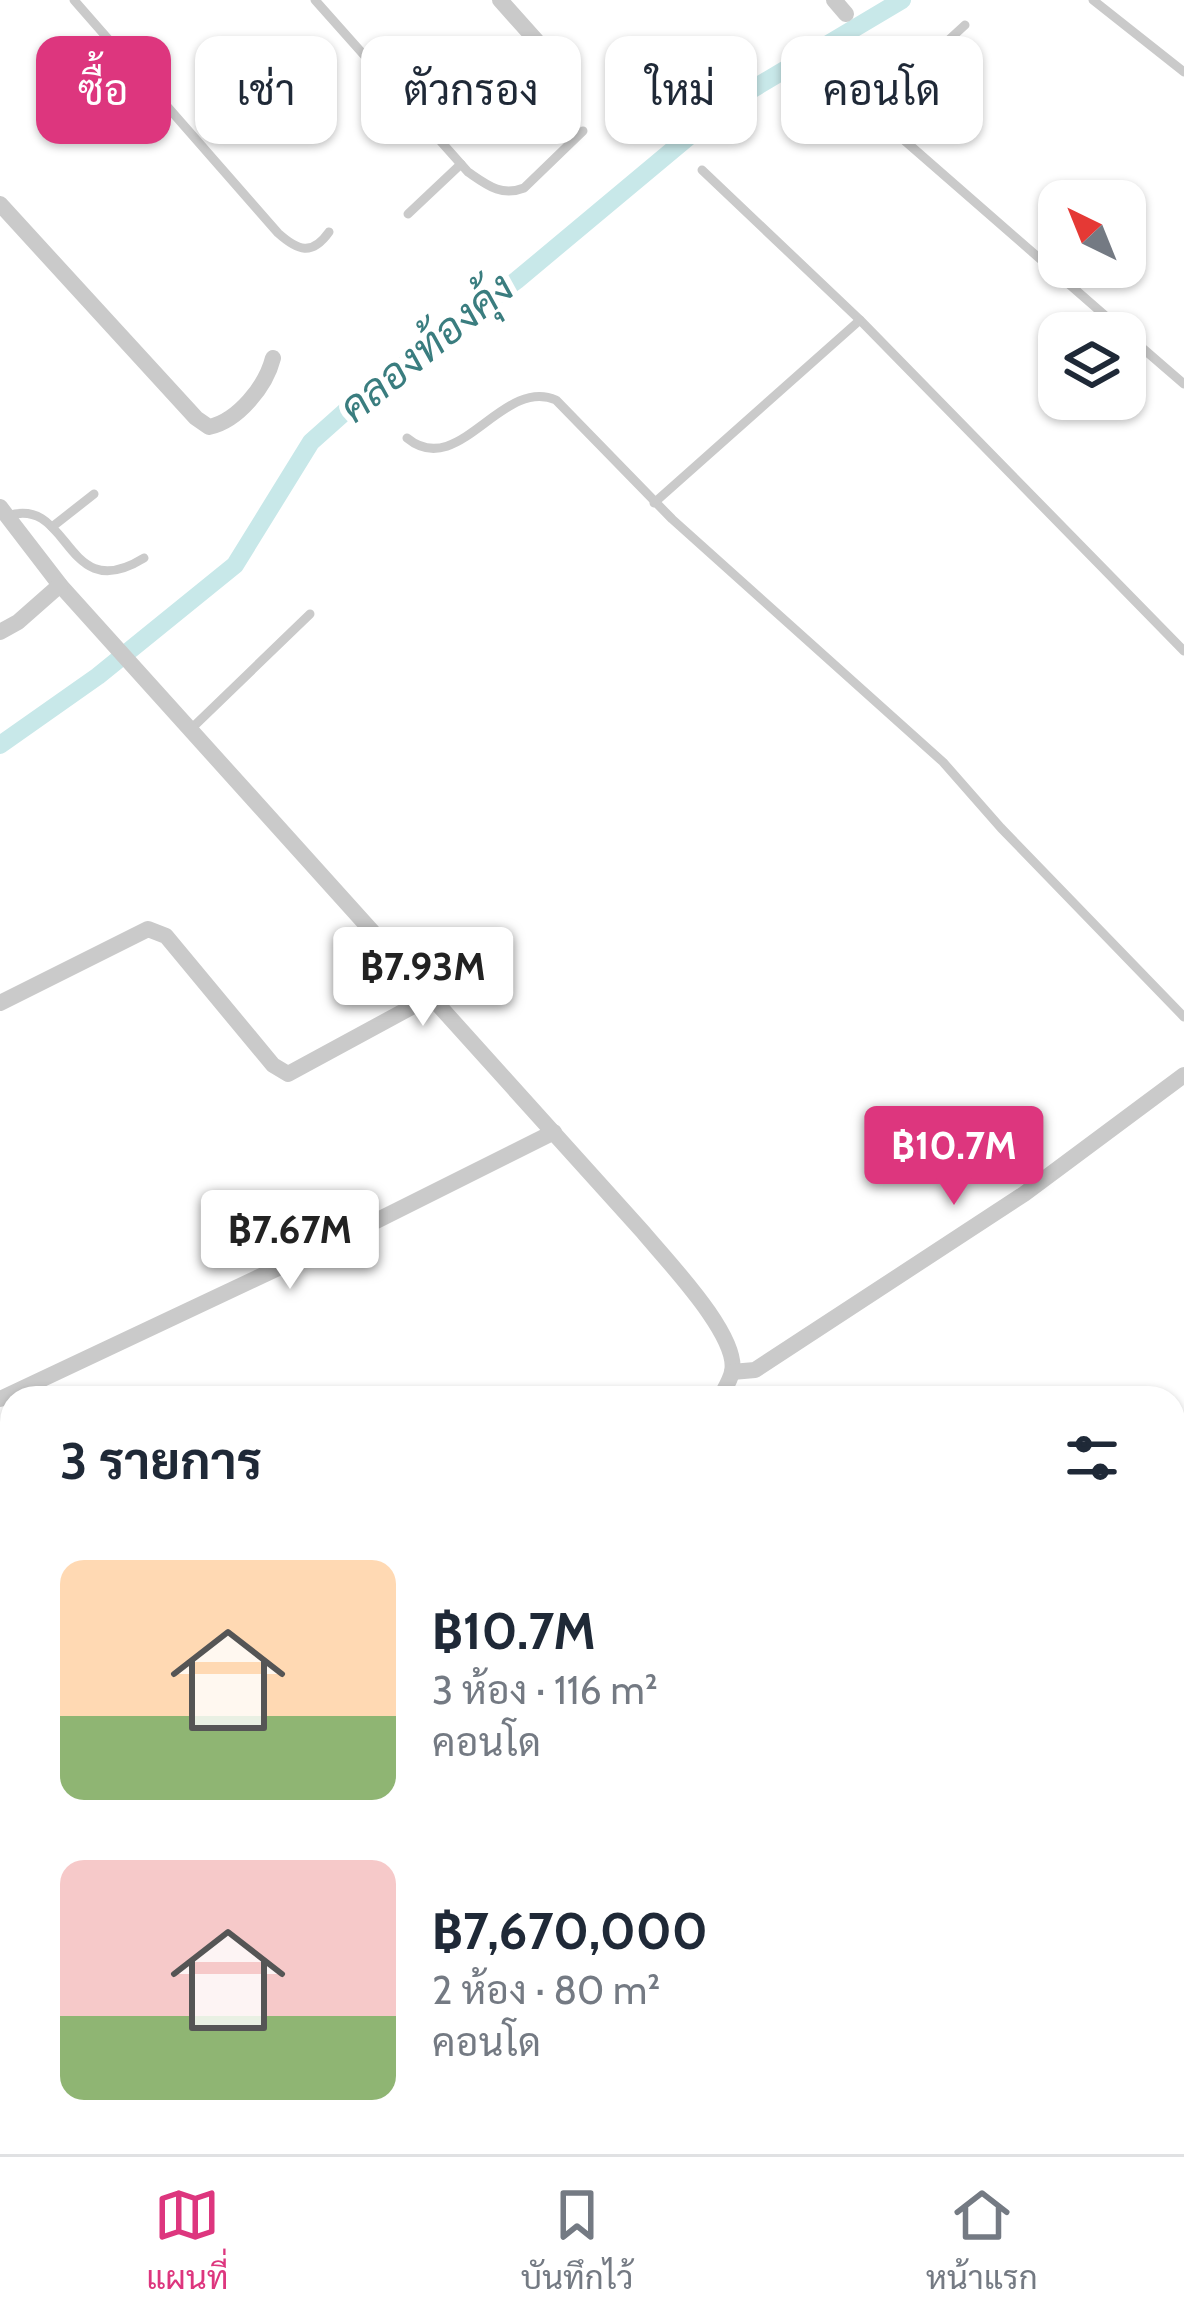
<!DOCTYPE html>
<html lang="th">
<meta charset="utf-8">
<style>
:root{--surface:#fff;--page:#f2f2f3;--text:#1f2937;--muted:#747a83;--line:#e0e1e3;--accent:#dd367e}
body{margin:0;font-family:Cabin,Sarabun,sans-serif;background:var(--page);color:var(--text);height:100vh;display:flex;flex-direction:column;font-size:45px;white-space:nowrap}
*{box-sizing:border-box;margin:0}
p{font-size:39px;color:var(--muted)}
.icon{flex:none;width:66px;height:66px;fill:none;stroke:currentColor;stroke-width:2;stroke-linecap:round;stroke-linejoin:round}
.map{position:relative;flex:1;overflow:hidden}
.sheet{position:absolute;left:0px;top:1386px;width:1185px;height:768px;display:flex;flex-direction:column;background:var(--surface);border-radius:36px 36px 0 0;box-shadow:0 3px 9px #0004}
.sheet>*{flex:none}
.guide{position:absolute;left:36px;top:36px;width:1113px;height:108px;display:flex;gap:24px}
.needle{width:78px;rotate:317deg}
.tools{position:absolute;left:1038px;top:180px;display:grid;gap:24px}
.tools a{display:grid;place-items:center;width:108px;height:108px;border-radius:24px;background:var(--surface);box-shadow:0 3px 9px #0004;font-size:60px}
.price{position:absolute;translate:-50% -102px;padding:0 27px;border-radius:12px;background:#fff;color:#222;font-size:39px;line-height:78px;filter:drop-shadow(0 3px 6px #0008)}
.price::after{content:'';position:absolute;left:50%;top:72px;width:36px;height:27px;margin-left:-18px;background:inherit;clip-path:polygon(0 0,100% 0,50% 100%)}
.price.on{background:var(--accent);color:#fff}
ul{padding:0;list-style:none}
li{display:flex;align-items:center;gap:36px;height:300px;padding:0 60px}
li span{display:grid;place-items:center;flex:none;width:336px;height:240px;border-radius:24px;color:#555}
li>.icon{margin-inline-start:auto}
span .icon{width:144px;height:144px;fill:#fffc;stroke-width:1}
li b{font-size:51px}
h2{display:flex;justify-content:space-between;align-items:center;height:144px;padding:0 60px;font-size:51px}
.pill{padding:0 42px;border-radius:24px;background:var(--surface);box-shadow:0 3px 9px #0004;font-size:42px;line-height:108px}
.pill.on{background:var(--accent);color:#fff}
.tab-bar{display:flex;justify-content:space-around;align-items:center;height:168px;border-top:3px solid var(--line);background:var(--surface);font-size:33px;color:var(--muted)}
.tab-bar a{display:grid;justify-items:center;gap:6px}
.tab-bar .on{color:var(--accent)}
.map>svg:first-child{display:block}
</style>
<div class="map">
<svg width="1184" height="2154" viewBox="0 0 1184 2154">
<defs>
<pattern id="forest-firs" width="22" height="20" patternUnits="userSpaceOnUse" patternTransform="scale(3)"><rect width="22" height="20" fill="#e8eadb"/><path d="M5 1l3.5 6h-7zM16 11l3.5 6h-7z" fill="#c7c9bc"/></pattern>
<pattern id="water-rules" width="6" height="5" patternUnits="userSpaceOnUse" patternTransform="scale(3)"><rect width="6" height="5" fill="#c8e8e9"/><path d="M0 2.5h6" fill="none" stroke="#acc7c8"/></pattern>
</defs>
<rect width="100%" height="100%" fill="#fff"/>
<path fill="url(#forest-firs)" d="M359 2142H487L448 2154H316Z"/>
<g fill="url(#water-rules)">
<path d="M12 2012V2085L0 2089V2015Z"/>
<path d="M13 2142H167L171 2154H0V2146Z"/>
<path d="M202 2142H359L316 2154H206Z"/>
</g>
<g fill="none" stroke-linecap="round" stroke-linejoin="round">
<path stroke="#c8e8e9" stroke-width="18" d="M0 745 98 676 235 565 311 442 357 401 517 280 729 103 902 0"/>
<g stroke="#cacaca" stroke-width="3" stroke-dasharray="6 6" stroke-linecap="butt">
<path d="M625 2142 628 2151"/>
<path d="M476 2154 523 2142"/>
</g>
<g stroke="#cacaca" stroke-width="9">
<path d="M74 0 278 233C298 251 312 256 329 232"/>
<path d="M315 0 468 172C487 185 501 197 524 188L583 131"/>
<path d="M1093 0 1184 72"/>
<path d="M965 25 890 94 886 115 897 134 1125 333"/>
<path d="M702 170 860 320 1184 651"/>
<path d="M408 214 461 164"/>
<path d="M1125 333 1184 384"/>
<path d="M407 438C459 481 502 376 556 400L672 519 943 762 1001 828 1184 1017"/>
<path d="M654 503 860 320"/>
<path d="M7 516C72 494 63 608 144 558"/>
<path d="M52 527 94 494"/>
<path d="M192 728 310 614"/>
</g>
<g stroke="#cacaca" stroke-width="16">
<path d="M500 0 543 48"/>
<path d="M834 0 846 14"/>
<path d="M0 204 196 418 209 427C238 421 266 386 273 358"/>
<path d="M0 507 60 585 643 1232C666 1260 740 1336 732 1372 730 1381 724 1390 720 1398"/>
<path d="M0 632 18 622 60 585"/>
<path d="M0 1003 148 929 166 936 273 1065 288 1074 430 997"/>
<path d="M732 1372 755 1370 1024 1194 1184 1075"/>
<path d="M0 1399 344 1237 554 1132"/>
<path d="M1173 1689 1184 1683"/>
<path d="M0 1709 12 1704"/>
<path d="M0 1972 12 1968"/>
<path d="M0 2118 12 2115"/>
<path d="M952 2142 953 2154"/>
<path d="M856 2154V2142"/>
</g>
</g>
<g text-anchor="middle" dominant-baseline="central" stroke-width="12" stroke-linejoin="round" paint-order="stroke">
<g font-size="42" font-style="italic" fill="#3a7d7f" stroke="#fff">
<text transform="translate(426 347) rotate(-39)">คลองท้องคุ้ง</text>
</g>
</g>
</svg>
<div class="tools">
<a><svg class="needle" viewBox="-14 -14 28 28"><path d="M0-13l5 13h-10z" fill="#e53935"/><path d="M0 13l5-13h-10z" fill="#747a83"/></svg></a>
<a><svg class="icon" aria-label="layers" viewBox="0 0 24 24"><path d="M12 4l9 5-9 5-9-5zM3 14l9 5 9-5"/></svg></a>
</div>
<b class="price" style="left:423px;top:1029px">฿7.93M</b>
<b class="price on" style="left:954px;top:1208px">฿10.7M</b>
<b class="price" style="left:290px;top:1292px">฿7.67M</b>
<div class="guide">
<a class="pill on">ซื้อ</a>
<a class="pill">เช่า</a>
<a class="pill">ตัวกรอง</a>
<a class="pill">ใหม่</a>
<a class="pill">คอนโด</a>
</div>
<section class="sheet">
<h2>3 รายการ<svg class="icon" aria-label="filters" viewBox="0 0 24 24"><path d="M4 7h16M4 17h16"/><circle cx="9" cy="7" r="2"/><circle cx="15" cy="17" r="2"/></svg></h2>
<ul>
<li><span style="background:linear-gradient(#ffd9b3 65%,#8fb573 0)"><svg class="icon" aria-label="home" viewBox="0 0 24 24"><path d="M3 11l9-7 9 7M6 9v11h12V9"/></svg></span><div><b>฿10.7M</b><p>3 ห้อง · 116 m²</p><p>คอนโด</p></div></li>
<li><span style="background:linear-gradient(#f6c9c9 65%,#8fb573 0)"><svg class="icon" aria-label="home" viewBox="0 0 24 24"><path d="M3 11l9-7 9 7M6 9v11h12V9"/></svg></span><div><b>฿7,670,000</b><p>2 ห้อง · 80 m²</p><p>คอนโด</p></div></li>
</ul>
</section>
</div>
<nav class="tab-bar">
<a class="on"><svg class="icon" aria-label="map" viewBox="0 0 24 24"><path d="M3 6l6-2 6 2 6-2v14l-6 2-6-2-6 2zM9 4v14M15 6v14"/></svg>แผนที่</a>
<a><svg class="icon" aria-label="saved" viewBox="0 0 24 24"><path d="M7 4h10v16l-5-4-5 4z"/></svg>บันทึกไว้</a>
<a><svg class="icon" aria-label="home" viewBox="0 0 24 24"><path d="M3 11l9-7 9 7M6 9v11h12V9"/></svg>หน้าแรก</a>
</nav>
